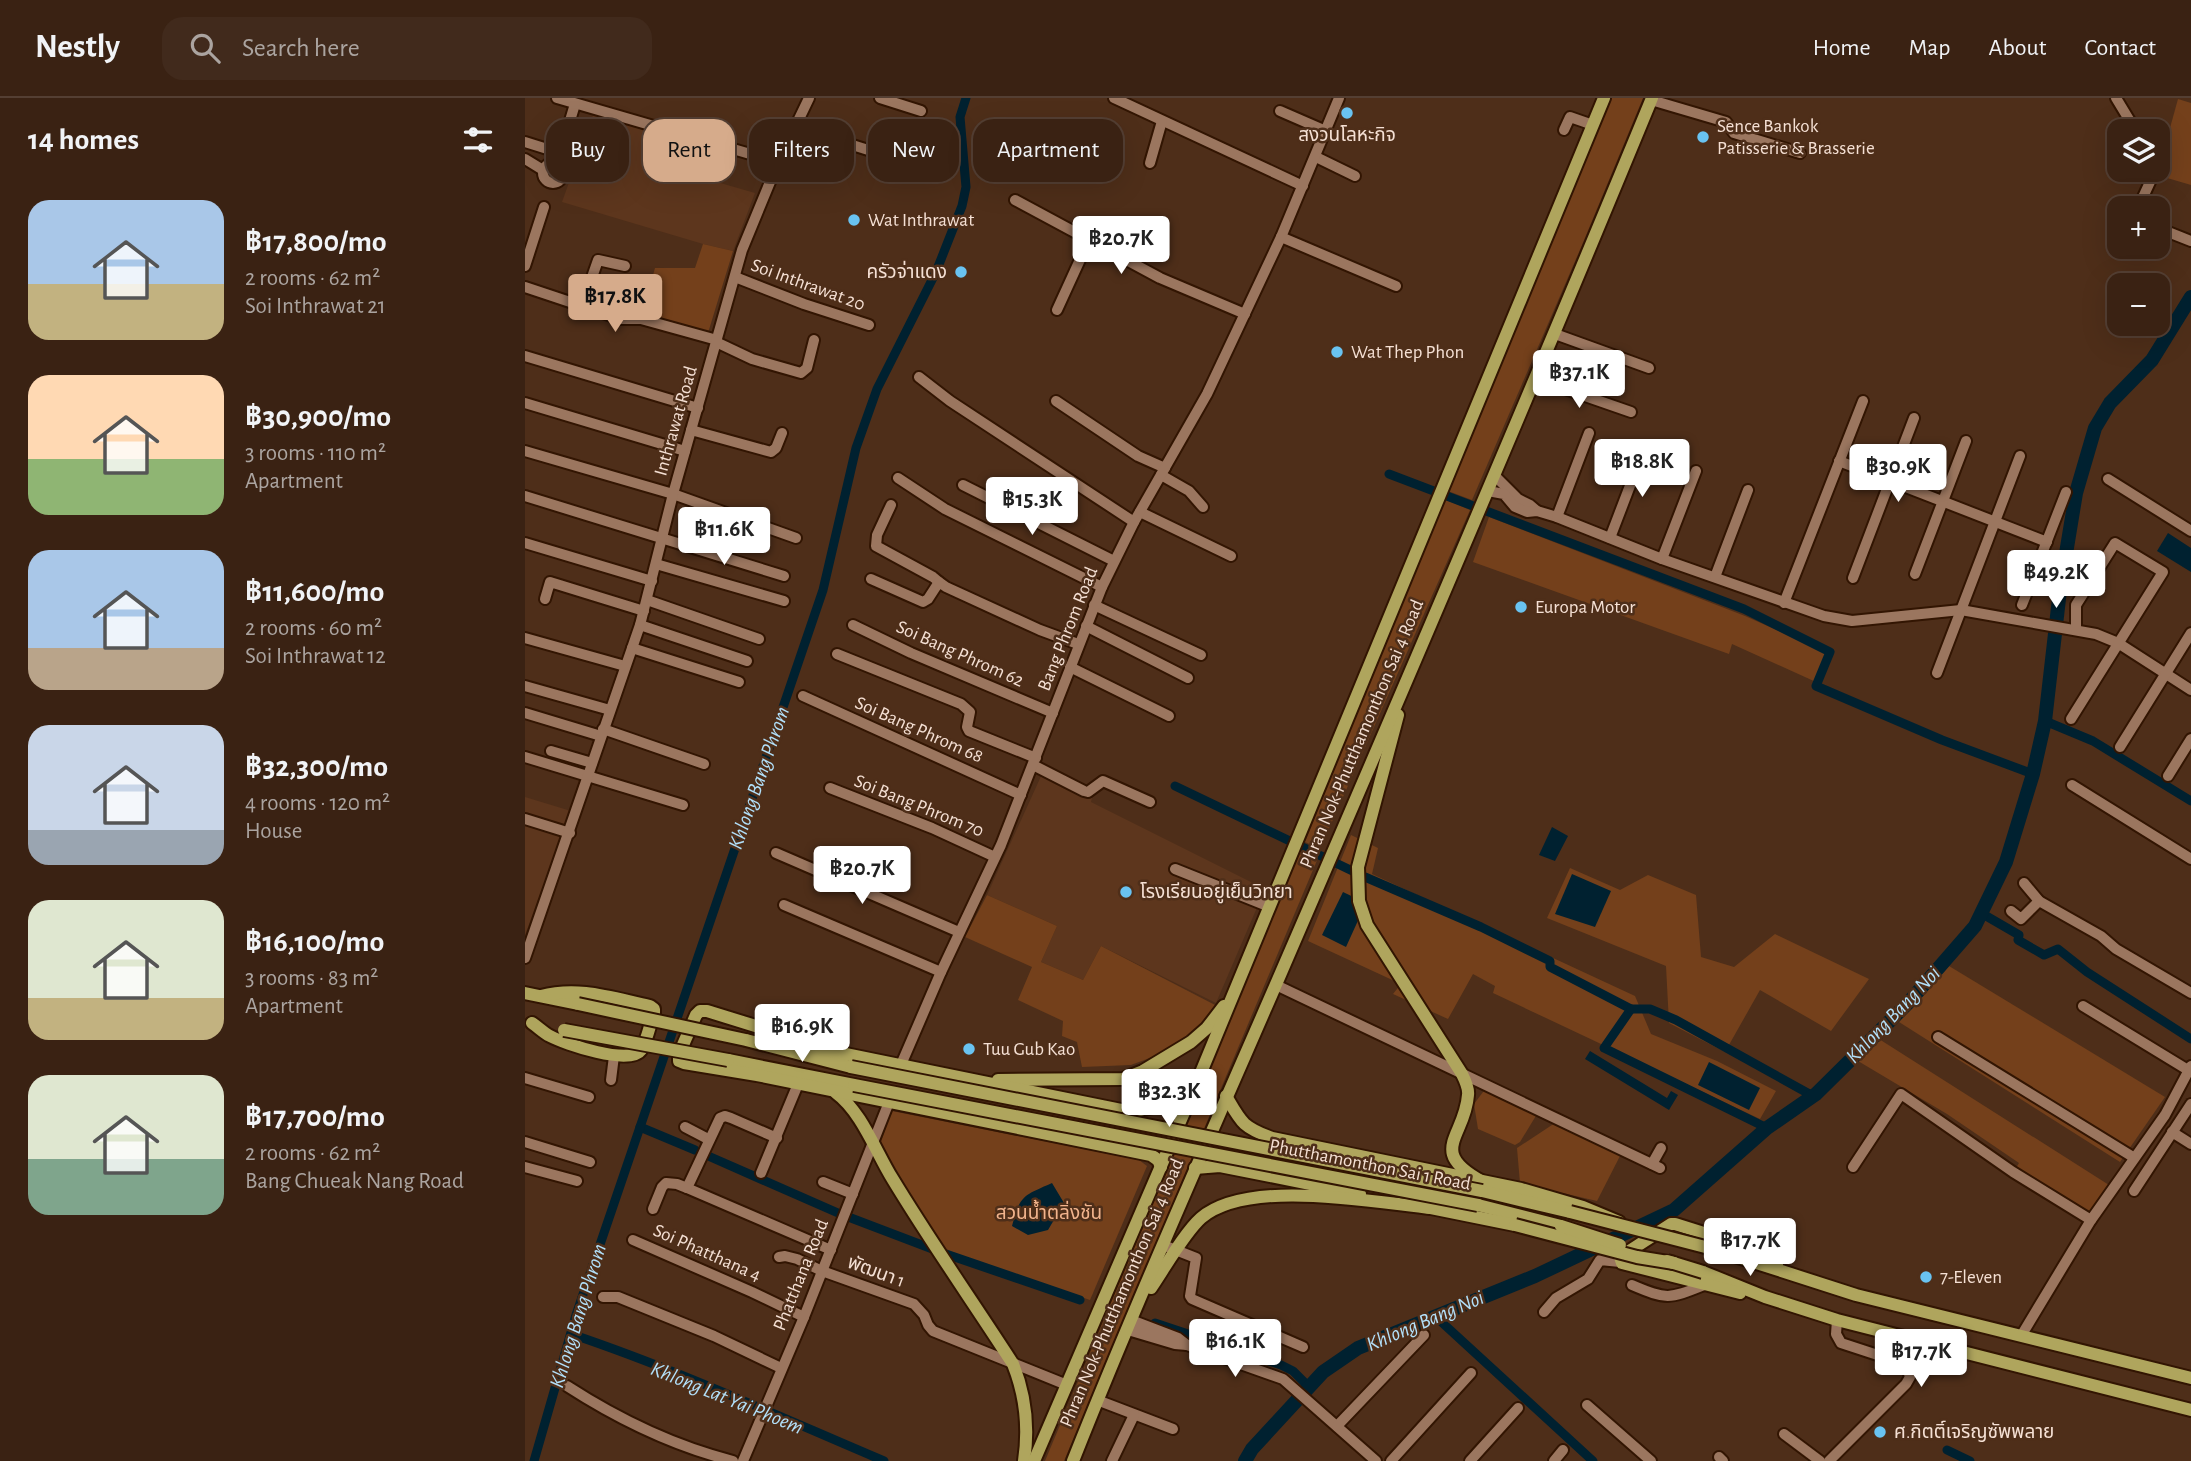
<!DOCTYPE html>
<meta charset="utf-8">
<style>
:root{--surface:#3a2213;--page:#412a1c;--text:#f1f3f6;--muted:#aba4a0;--line:#543f33;--accent:#d6ab8b}
body{margin:0;font-family:"Alegreya Sans","Noto Sans Thai",sans-serif;background:var(--page);color:var(--text);height:100vh;display:flex;flex-direction:column;font-size:26px;white-space:nowrap}
*{box-sizing:border-box;margin:0}
p{font-size:23px;color:var(--muted)}
.icon{flex:none;width:38px;height:38px;fill:none;stroke:currentColor;stroke-width:2;stroke-linecap:round;stroke-linejoin:round}
.map{position:relative;flex:1;overflow:hidden}
.side{display:flex;flex-direction:column;background:var(--surface);width:525px}
.side>*{flex:none}
.hud{position:absolute;left:21px;top:21px;width:665px;height:63px;display:flex;gap:14px}
.tools{position:absolute;left:1582px;top:21px;display:grid;gap:14px}
.tools a{display:grid;place-items:center;width:63px;height:63px;border-radius:14px;background:var(--surface);box-shadow:0 7px 28px #0002,0 0 0 2px var(--line);font-size:35px}
.price{position:absolute;translate:-50% -60px;padding:0 16px;border-radius:7px;background:#fff;color:#222;font-size:23px;line-height:46px;filter:drop-shadow(0 2px 4px #0008)}
.price::after{content:'';position:absolute;left:50%;top:42px;width:21px;height:16px;margin-left:-10px;background:inherit;clip-path:polygon(0 0,100% 0,50% 100%)}
.price.active{background:var(--accent);color:#111}
ul{padding:0;list-style:none}
li{display:flex;align-items:center;gap:21px;height:175px;padding:0 28px}
li span{display:grid;place-items:center;flex:none;width:196px;height:140px;border-radius:21px;color:#555}
li>.icon{margin-inline-start:auto}
span .icon{width:84px;height:84px;fill:#fffc;stroke-width:1}
li b{font-size:30px}
h2{display:flex;justify-content:space-between;align-items:center;height:84px;padding:0 28px;font-size:30px}
.chip{padding:0 24px;border-radius:21px;background:var(--surface);box-shadow:0 7px 28px #0002,0 0 0 2px var(--line);font-size:24px;line-height:63px}
.chip.active{background:var(--accent);color:#111}
header{display:flex;align-items:center;gap:42px;box-sizing:border-box;height:98px;padding:0 35px;background:var(--surface);border-bottom:2px solid var(--line)}
header strong{font-size:33px}
nav{display:flex;gap:38px;margin-inline-start:auto;font-size:24px}
.search{width:490px;height:63px;background:var(--page);display:flex;align-items:center;gap:18px;box-sizing:border-box;padding:0 24px;border-radius:21px;color:var(--muted);font-size:26px}
main{display:flex;flex:1;min-height:0}
.map>svg:first-child{display:block}
</style>
<header>
<strong>Nestly</strong>
<div class="search"><svg class="icon" aria-label="search" viewBox="0 0 24 24"><circle cx="10" cy="10" r="6"/><path d="M15 15l6 6"/></svg>Search here</div>
<nav><a>Home</a><a>Map</a><a>About</a><a>Contact</a></nav>
</header>
<main>
<section class="side">
<h2>14 homes<svg class="icon" aria-label="filters" viewBox="0 0 24 24"><path d="M4 7h16M4 17h16"/><circle cx="9" cy="7" r="2"/><circle cx="15" cy="17" r="2"/></svg></h2>
<ul>
<li><span style="background:linear-gradient(#a9c7e8 60%,#c2b280 0)"><svg class="icon" aria-label="home" viewBox="0 0 24 24"><path d="M3 11l9-7 9 7M6 9v11h12V9"/></svg></span><div><b>฿17,800/mo</b><p>2 rooms · 62 m²</p><p>Soi Inthrawat 21</p></div></li>
<li><span style="background:linear-gradient(#ffd9b3 60%,#8fb573 0)"><svg class="icon" aria-label="home" viewBox="0 0 24 24"><path d="M3 11l9-7 9 7M6 9v11h12V9"/></svg></span><div><b>฿30,900/mo</b><p>3 rooms · 110 m²</p><p>Apartment</p></div></li>
<li><span style="background:linear-gradient(#a9c7e8 70%,#b9a48a 0)"><svg class="icon" aria-label="home" viewBox="0 0 24 24"><path d="M3 11l9-7 9 7M6 9v11h12V9"/></svg></span><div><b>฿11,600/mo</b><p>2 rooms · 60 m²</p><p>Soi Inthrawat 12</p></div></li>
<li><span style="background:linear-gradient(#c9d6e8 75%,#9aa5b1 0)"><svg class="icon" aria-label="home" viewBox="0 0 24 24"><path d="M3 11l9-7 9 7M6 9v11h12V9"/></svg></span><div><b>฿32,300/mo</b><p>4 rooms · 120 m²</p><p>House</p></div></li>
<li><span style="background:linear-gradient(#dfe7d0 70%,#c2b280 0)"><svg class="icon" aria-label="home" viewBox="0 0 24 24"><path d="M3 11l9-7 9 7M6 9v11h12V9"/></svg></span><div><b>฿16,100/mo</b><p>3 rooms · 83 m²</p><p>Apartment</p></div></li>
<li><span style="background:linear-gradient(#dfe7d0 60%,#7fa58c 0)"><svg class="icon" aria-label="home" viewBox="0 0 24 24"><path d="M3 11l9-7 9 7M6 9v11h12V9"/></svg></span><div><b>฿17,700/mo</b><p>2 rooms · 62 m²</p><p>Bang Chueak Nang Road</p></div></li>
</ul>
</section>
<div class="map">
<svg width="1666" height="1363" viewBox="0 0 1666 1363">
<rect width="100%" height="100%" fill="#4e2e19"/>
<g fill="#5d361d">
<path d="M68 17 165 43 154 73 230 95 208 153 178 146 37 104Z"/>
<path d="M517 676 567 700 566 704 740 791 691 905 576 848 558 882 516 864 532 828 462 797Z"/>
<path d="M0 699 46 713 0 837Z"/>
</g>
<g fill="#74401b">
<path d="M1087 0H1118L1057 147 947 402 923 393Z"/>
<path d="M1653 1 1666 5V87L1632 77Z"/>
<path d="M178 146 208 153 183 235 117 216 130 170H170Z"/>
<path d="M919 401 945 412 795 751 780 744Z"/>
<path d="M964 419 1220 518 1304 555 1291 584 1207 546 1204 556 948 464Z"/>
<path d="M826 737 853 750 847 776 1110 898 1126 936 1192 963 1251 993 1235 1021 968 895 970 888 948 876 923 921 868 896 876 886 783 843Z"/>
<path d="M775 752 793 760 539 1363H520Z"/>
<path d="M1045 770 1095 792 1123 777 1171 797 1176 859 1209 869 1250 836 1344 881 1306 933 1235 892 1200 954 1144 925 1141 868 1022 820Z"/>
<path d="M462 797 532 828 516 864 558 882 576 848 692 908 682 930 638 955 606 967 557 969 552 944 537 938 538 923 493 902 507 869 440 839Z"/>
<path d="M1424 868 1640 999 1595 1064 1374 924Z"/>
<path d="M1354 941 1584 1087 1566 1116 1491 1070 1494 1065 1422 1016 1333 963Z"/>
<path d="M961 990 1012 1016 995 1044 990 1047 953 1031 949 1006Z"/>
<path d="M367 1013 614 1062 622 1068 565 1202 411 1150 353 1052Z"/>
<path d="M1030 1025 1095 1058 1072 1103 995 1085 992 1050Z"/>
</g>
<g fill="#002130">
<path d="M1643 435 1666 450V474L1632 453Z"/>
<path d="M1027 729 1043 738 1030 763 1014 757Z"/>
<path d="M1047 776 1086 793 1070 829 1030 816Z"/>
<path d="M818 794 841 805 821 849 797 837Z"/>
<path d="M1065 953 1142 1000 1146 993 1153 997 1144 1012 1060 961Z"/>
<path d="M1184 964 1235 990 1224 1012 1173 987Z"/>
<path d="M527 1085 539 1105 523 1132 503 1137 487 1128C495 1097 498 1098 527 1085Z"/>
</g>
<g fill="none" stroke-linecap="round" stroke-linejoin="round">
<g stroke="#002130" stroke-width="9">
<path d="M864 376 1219 511 1305 554 1291 588 1417 642 1508 676"/>
<path d="M1520 623 1568 643 1666 703"/>
<path d="M650 688 840 779 956 829 1025 863V869L1106 911 1079 950 1242 1030"/>
<path d="M1456 815 1494 837 1493 842 1519 857 1533 851 1562 874 1666 941"/>
<path d="M1106 911H1125L1151 922 1288 998"/>
<path d="M115 1029 170 1052"/>
<path d="M181 1057 313 1115"/>
<path d="M326 1120 418 1155 555 1202"/>
<path d="M911 1219 1068 1363"/>
<path d="M630 1225 756 1267 768 1273 784 1289"/>
<path d="M46 1236C153 1272 255 1319 359 1363"/>
<path d="M1422 1352 1445 1363"/>
<path d="M9 1363 51 1217 298 492 331 350 352 291 411 174 437 108 441 89 435 19 441 0"/>
</g>
<path stroke="#002130" stroke-width="14" d="M720 1363 727 1351 798 1274 833 1250 1010 1178 1149 1112 1242 1030 1291 996 1383 905 1450 828 1481 764 1508 676 1520 623 1535 492 1551 395 1570 330 1585 305 1627 262 1666 199"/>
<defs>
<g id="minor">
<path d="M32 0 253 64"/>
<path d="M355 0 396 13"/>
<path d="M589 0 778 88"/>
<path d="M1591 0 1611 33"/>
<path d="M1126 2 1201 24 1209 35 1275 55"/>
<path d="M755 13 801 33"/>
<path d="M270 29 356 56"/>
<path d="M1039 32 1045 19 1068 27"/>
<path d="M0 44 35 55"/>
<path d="M791 59 830 78"/>
<path d="M0 61 18 72"/>
<circle cx="28" cy="75" r="10"/>
<path d="M625 65 637 23"/>
<path d="M32 66 50 6"/>
<path d="M490 102 635 180 720 216"/>
<path d="M1613 110 1625 84V72"/>
<path d="M1633 130 1666 143"/>
<path d="M756 139 871 188"/>
<path d="M0 168 19 109"/>
<path d="M210 179 279 206 344 227"/>
<path d="M0 189 96 221H116L192 242"/>
<path d="M57 208 73 162 100 168"/>
<path d="M532 212 564 142"/>
<path d="M1030 236 1124 270"/>
<path d="M191 244 227 261 276 275 282 270 289 242"/>
<path d="M0 258 173 310"/>
<path d="M394 279 425 303 609 424"/>
<path d="M1011 281 1106 314"/>
<path d="M531 303 613 358 640 370"/>
<path d="M0 305 160 353"/>
<path d="M166 332 246 354 251 350 257 335"/>
<path d="M0 353 148 396 271 440"/>
<path d="M1314 363 1522 444"/>
<path d="M636 377 664 393 678 409"/>
<path d="M969 377 993 401 1005 407 1012 413"/>
<path d="M373 380 420 411 577 489"/>
<path d="M1583 381 1666 433"/>
<path d="M438 387 589 463"/>
<path d="M963 393 979 396 990 409 1002 414 1012 413 1032 419 1137 461 1299 518 1327 523 1436 512 1571 536 1593 545 1666 592"/>
<path d="M0 398 259 478"/>
<path d="M366 407 352 437 351 448 408 479 414 484"/>
<path d="M615 414 706 458"/>
<path d="M1032 419 1064 335"/>
<path d="M1085 440 1119 351"/>
<path d="M0 445 127 483"/>
<path d="M1137 461 1171 373"/>
<path d="M131 466 259 503"/>
<path d="M1390 476 1441 343"/>
<path d="M1190 479 1223 392"/>
<path d="M1328 480 1389 320"/>
<path d="M346 481 398 504 403 501 414 484 421 489 515 532 553 546"/>
<path d="M20 501 25 484 119 513"/>
<path d="M122 502 234 541"/>
<path d="M1259 505 1338 303"/>
<path d="M569 507 676 557"/>
<path d="M1497 507 1541 394"/>
<path d="M115 527 222 563"/>
<path d="M328 527 386 555 528 615"/>
<path d="M561 528 663 580"/>
<path d="M0 540 100 568"/>
<path d="M107 550 214 584"/>
<path d="M312 556 436 606 445 614 442 629 444 633 511 660"/>
<path d="M545 569 644 618"/>
<path d="M1412 575 1495 358"/>
<path d="M0 588 85 612"/>
<path d="M278 598 496 697"/>
<path d="M0 615 76 638"/>
<path d="M1546 621 1638 474 1590 445 1551 507V532"/>
<path d="M78 631 179 666"/>
<path d="M1595 649 1666 535"/>
<path d="M26 653 67 665"/>
<path d="M0 659 158 707"/>
<path d="M508 667 559 693 563 694 578 683 625 704"/>
<path d="M1643 678 1666 641"/>
<path d="M1547 687 1666 761"/>
<path d="M305 690 407 730 470 759"/>
<path d="M0 721 45 735"/>
<path d="M251 755 434 834"/>
<path d="M650 771 745 809"/>
<path d="M1499 785 1514 803 1576 838 1591 851 1666 895"/>
<path d="M259 807 416 874"/>
<path d="M1486 813 1496 821 1514 803"/>
<path d="M0 860 115 527 148 396 217 152 252 67 284 0"/>
<path d="M751 887 1135 1070"/>
<path d="M1558 908 1663 972"/>
<path d="M1413 939 1608 1059"/>
<path d="M375 969 416 874 476 747 577 489 609 424 682 296 756 139 814 0"/>
<path d="M0 980 64 999"/>
<path d="M86 982 89 958"/>
<path d="M160 1029 183 1041"/>
<path d="M1647 1034 1666 1046"/>
<path d="M252 1040 206 1020 200 1018 195 1020 162 1090 306 1152"/>
<path d="M0 1044 65 1064"/>
<path d="M1127 1066 1136 1050"/>
<path d="M0 1069 52 1083"/>
<path d="M1328 1069 1376 996 1488 1074 1566 1122"/>
<path d="M236 1075 273 986"/>
<path d="M298 1084 328 1096"/>
<path d="M1609 1093 1666 1006"/>
<path d="M128 1111 137 1089 141 1085 152 1086 162 1090"/>
<path d="M108 1142 227 1194 279 1219"/>
<path d="M638 1147 671 1160 665 1198 667 1201 778 1249"/>
<path d="M254 1159 260 1158 272 1161 297 1173 389 1206 399 1217 403 1227 408 1233 542 1287"/>
<path d="M1107 1187C1142 1202 1144 1201 1179 1187"/>
<path d="M78 1199H93L189 1238 256 1270"/>
<path d="M1019 1214 1031 1200 1063 1181 1075 1162 1095 1164"/>
<path d="M603 1232 650 1246 662 1247 653 1240 606 1222"/>
<path d="M1496 1238 1566 1122 1640 1017 1666 968"/>
<path d="M662 1247 758 1281 851 1363"/>
<path d="M42 1288C93 1321 149 1348 208 1363"/>
<path d="M572 1302 648 1331"/>
<path d="M1062 1307 1126 1363"/>
<path d="M812 1328 899 1237"/>
<path d="M1259 1336 1295 1363"/>
<path d="M1194 1359 1198 1363"/>
<path d="M218 1363 279 1219 364 1004"/>
<path d="M587 1363 609 1317"/>
<path d="M866 1363 946 1275"/>
<path d="M945 1363 993 1310"/>
<path d="M1029 1363 1038 1352"/>
<path d="M1304 1363 1381 1286 1385 1279 1382 1269 1377 1265 1316 1245 1311 1236 1312 1222"/>
</g>
<g id="major">
<path d="M873 617 833 769 834 803 842 827 937 976C940 982 944 990 943 997 940 1039 902 1053 956 1083"/>
<path d="M0 895 53 906"/>
<path d="M7 925C13 929 19 935 25 938 40 946 105 968 116 952 122 943 125 926 129 915V911L125 908C87 900 54 888 16 898"/>
<path d="M221 942 326 969"/>
<path d="M203 962 329 987"/>
<path d="M473 982 598 981 618 973 666 944 682 930 699 908"/>
<path d="M311 995C336 1013 351 1054 367 1080 405 1143 448 1204 488 1266 500 1296 504 1330 499 1363"/>
<path d="M701 998C716 1024 717 1029 747 1040L996 1091 1058 1109 1094 1124"/>
<path d="M636 1069 633 1062 626 1057 232 977 159 965 154 963V956L171 917 175 913H182L250 934 291 950 606 1014 632 1008 670 989"/>
<path d="M670 1070 695 1068 835 1096"/>
<path d="M957 1093 1045 1114"/>
<path d="M953 1107 1036 1128"/>
<path d="M901 1109 990 1127"/>
<path d="M1188 1151 1331 1197 1666 1280"/>
<path d="M1178 1174 1240 1199 1312 1222 1666 1312"/>
<path d="M626 1190C639 1171 660 1134 676 1120 723 1080 847 1104 906 1110"/>
<path d="M1215 1195 1097 1165 1095 1159 1146 1126H1150L1220 1148 1252 1166"/>
<path d="M509 1363 670 989 1079 0"/>
<path d="M548 1363C612 1202 683 1043 752 884 879 590 1005 296 1127 0"/>
</g>
</defs>
<use href="#minor" stroke="#321502" stroke-width="14"/>
<use href="#major" stroke="#321502" stroke-width="16"/>
<use href="#minor" stroke="#9b765f" stroke-width="10"/>
<use href="#major" stroke="#afa55d" stroke-width="12"/>
<defs>
<g id="major-bridge">
<path d="M53 906 221 942"/>
<path d="M39 932 203 962"/>
<path d="M326 969 957 1093"/>
<path d="M329 987 953 1107"/>
<path d="M1045 1114 1188 1151"/>
<path d="M990 1127 1112 1159 1149 1165"/>
<path d="M1036 1128 1095 1147"/>
<path d="M1142 1163 1178 1174"/>
</g>
</defs>
<use href="#major-bridge" stroke="#321502" stroke-width="16" stroke-linecap="butt"/>
<use href="#major-bridge" stroke="#afa55d" stroke-width="12"/>
</g>
<g fill="#69c3f1" stroke="#4e2e19" stroke-width="2.5">
<circle cx="822" cy="15" r="7"/>
<circle cx="1178" cy="39" r="7"/>
<circle cx="329" cy="122" r="7"/>
<circle cx="436" cy="174" r="7"/>
<circle cx="812" cy="254" r="7"/>
<circle cx="996" cy="509" r="7"/>
<circle cx="601" cy="794" r="7"/>
<circle cx="444" cy="951" r="7"/>
<circle cx="1401" cy="1179" r="7"/>
<circle cx="1355" cy="1334" r="7"/>
</g>
<g text-anchor="middle" dominant-baseline="central" stroke-width="5" stroke-linejoin="round" paint-order="stroke">
<g font-size="19" fill="#f5e0d4" stroke="#4e2e19" text-anchor="start">
<text x="1192" y="28">Sence Bankok<tspan x="1192" dy="22">Patisserie &amp; Brasserie</tspan></text>
<text x="822" y="37" text-anchor="middle">สงวนโลหะกิจ</text>
<text x="343" y="122">Wat Inthrawat</text>
<text x="422" y="174" text-anchor="end">ครัวจ่าแดง</text>
<text x="826" y="254">Wat Thep Phon</text>
<text x="1010" y="509">Europa Motor</text>
<text x="615" y="794">โรงเรียนอยู่เย็นวิทยา</text>
<text x="458" y="951">Tuu Gub Kao</text>
<text x="1415" y="1179">7-Eleven</text>
<text x="1369" y="1334">ศ.กิตติ์เจริญซัพพลาย</text>
</g>
<g font-size="19" fill="#f5e0d4" stroke="#4e2e19">
<text transform="translate(283 187) rotate(20)">Soi Inthrawat 20</text>
<text transform="translate(151 323) rotate(-74)">Inthrawat Road</text>
<text transform="translate(543 531) rotate(-68)">Bang Phrom Road</text>
<text transform="translate(435 556) rotate(24)">Soi Bang Phrom 62</text>
<text transform="translate(394 632) rotate(24)">Soi Bang Phrom 68</text>
<text transform="translate(837 636) rotate(-67)">Phran Nok-Phutthamonthon Sai 4 Road</text>
<text transform="translate(394 708) rotate(22)">Soi Bang Phrom 70</text>
<text transform="translate(845 1067) rotate(11)">Phutthamonthon Sai 1 Road</text>
<text transform="translate(182 1155) rotate(24)">Soi Phatthana 4</text>
<text transform="translate(351 1174) rotate(20)">พัฒนา 1</text>
<text transform="translate(276 1177) rotate(-68)">Phatthana Road</text>
<text transform="translate(597 1195) rotate(-67)">Phran Nok-Phutthamonthon Sai 4 Road</text>
</g>
<g font-size="19" fill="#f2b48d" stroke="#4e2e19">
<text x="524" y="1115">สวนน้ำตลิ่งชัน</text>
</g>
<g font-size="21" font-style="italic" fill="#b2e0fa" stroke="#4e2e19">
<text transform="translate(234 680) rotate(-71)">Khlong Bang Phrom</text>
<text transform="translate(1368 917) rotate(-46)">Khlong Bang Noi</text>
<text transform="translate(53 1218) rotate(-73)">Khlong Bang Phrom</text>
<text transform="translate(900 1223) rotate(-23)">Khlong Bang Noi</text>
<text transform="translate(202 1300) rotate(22)">Khlong Lat Yai Phoem</text>
</g>
</g>
</svg>
<div class="tools">
<a><svg class="icon" aria-label="layers" viewBox="0 0 24 24"><path d="M12 4l9 5-9 5-9-5zM3 14l9 5 9-5"/></svg></a>
<a>+</a>
<a>−</a>
</div>
<b class="price" style="left:596px;top:178px">฿20.7K</b>
<b class="price active" style="left:90px;top:236px">฿17.8K</b>
<b class="price" style="left:1054px;top:312px">฿37.1K</b>
<b class="price" style="left:1117px;top:401px">฿18.8K</b>
<b class="price" style="left:1373px;top:406px">฿30.9K</b>
<b class="price" style="left:507px;top:439px">฿15.3K</b>
<b class="price" style="left:199px;top:469px">฿11.6K</b>
<b class="price" style="left:1531px;top:512px">฿49.2K</b>
<b class="price" style="left:337px;top:808px">฿20.7K</b>
<b class="price" style="left:277px;top:966px">฿16.9K</b>
<b class="price" style="left:644px;top:1031px">฿32.3K</b>
<b class="price" style="left:1225px;top:1180px">฿17.7K</b>
<b class="price" style="left:710px;top:1281px">฿16.1K</b>
<b class="price" style="left:1396px;top:1291px">฿17.7K</b>
<div class="hud">
<a class="chip">Buy</a>
<a class="chip active">Rent</a>
<a class="chip">Filters</a>
<a class="chip">New</a>
<a class="chip">Apartment</a>
</div>
</div>
</main>
